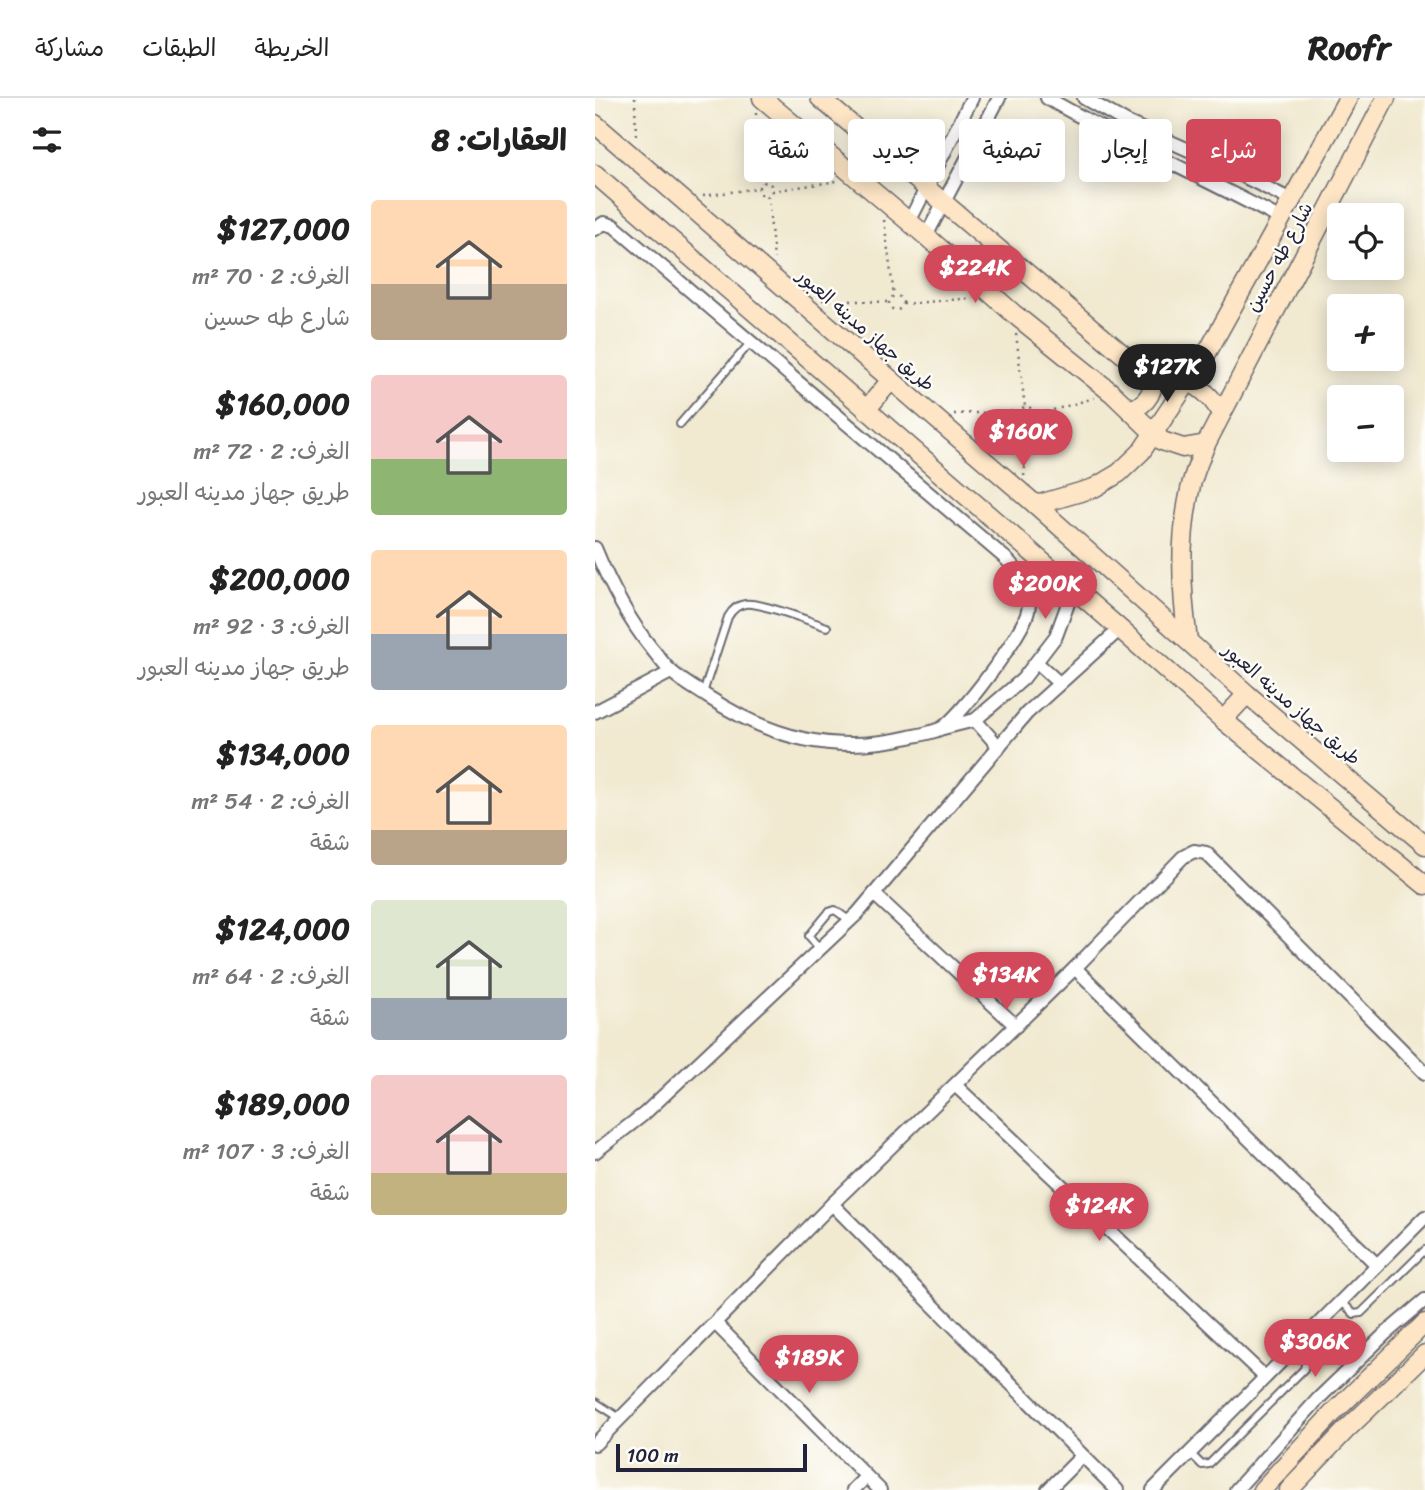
<!DOCTYPE html>
<html lang="ar">
<meta charset="utf-8">
<style>
:root{--surface:#fff;--page:#f2f2f2;--text:#222;--muted:#767676;--line:#e0e0e0;--accent:#d1495b}
body{margin:0;font-family:Sriracha,"Playpen Sans Arabic",sans-serif;background:var(--page);color:var(--text);direction:rtl;height:100vh;display:flex;flex-direction:column;font-size:26px;white-space:nowrap}
*{box-sizing:border-box;margin:0}
p{font-size:23px;color:var(--muted)}
.icon{flex:none;width:38px;height:38px;fill:none;stroke:currentColor;stroke-width:2;stroke-linecap:round;stroke-linejoin:round}
.map{position:relative;flex:1;overflow:hidden;direction:ltr}
.panel{display:flex;flex-direction:column;background:var(--surface);width:595px}
.panel>*{flex:none}
.guide{position:absolute;left:21px;top:21px;width:665px;height:63px;direction:rtl;display:flex;gap:14px}
.tools{position:absolute;left:732px;top:105px;display:grid;gap:14px}
.tools a{display:grid;place-items:center;width:77px;height:77px;border-radius:7px;background:var(--surface);box-shadow:0 4px 18px #0003;font-size:35px}
.scale{position:absolute;left:21px;bottom:18px;width:191px;box-sizing:border-box;padding-left:7px;border:4px solid #22223b;border-top:0;font-size:19px;line-height:24px;white-space:nowrap;color:#22223b;-webkit-text-stroke:5px #fdfcf7;paint-order:stroke}
.price{position:absolute;translate:-50% -60px;padding:0 16px;border-radius:24px;background:var(--accent);color:#fff;font-size:23px;line-height:46px;filter:drop-shadow(0 2px 4px #0008)}
.price::after{content:'';position:absolute;left:50%;top:42px;width:21px;height:16px;margin-left:-10px;background:inherit;clip-path:polygon(0 0,100% 0,50% 100%)}
.price.active{background:#222;color:#fff}
ul{padding:0;list-style:none}
li{display:flex;align-items:center;gap:21px;height:175px;padding:0 28px}
li span{display:grid;place-items:center;flex:none;width:196px;height:140px;border-radius:7px;color:#555}
li>.icon{margin-inline-start:auto}
span .icon{width:84px;height:84px;fill:#fffc;stroke-width:1}
li b{font-size:30px}
h2{display:flex;justify-content:space-between;align-items:center;height:84px;padding:0 28px;font-size:30px}
.chip{padding:0 24px;border-radius:7px;background:var(--surface);box-shadow:0 4px 18px #0003;font-size:24px;line-height:63px}
.chip.active{background:var(--accent);color:#fff}
header{display:flex;align-items:center;gap:42px;box-sizing:border-box;height:98px;padding:0 35px;background:var(--surface);border-bottom:2px solid var(--line)}
header strong{font-size:33px}
nav{display:flex;gap:38px;margin-inline-start:auto;font-size:24px}
main{display:flex;flex:1;min-height:0}
.map>svg:first-child{display:block}
</style>
<header>
<strong>Roofr</strong>
<nav><a>الخريطة</a><a>الطبقات</a><a>مشاركة</a></nav>
</header>
<main>
<div class="map">
<svg width="830" height="1392" viewBox="0 0 830 1392">
<rect width="100%" height="100%" fill="#fdfcf7"/>
<filter id="ink" filterUnits="userSpaceOnUse"><feTurbulence type="fractalNoise" baseFrequency=".0143" numOctaves="2"/><feDisplacementMap in="SourceGraphic" scale="14" xChannelSelector="R" yChannelSelector="G"/><feConvolveMatrix kernelMatrix="1 2 1 2 8 2 1 2 1" color-interpolation-filters="sRGB"/></filter>
<filter id="wash" filterUnits="userSpaceOnUse"><feTurbulence type="fractalNoise" baseFrequency=".00686" numOctaves="4" result="noise"/><feDisplacementMap in="SourceGraphic" scale="28" xChannelSelector="R" yChannelSelector="G"/><feGaussianBlur stdDeviation="1.57" result="paint"/><feColorMatrix in="noise" values="0 0 0 0 0 0 0 0 0 0 0 0 0 0 0 0 0 1.4 0 .05"/><feComposite in="paint" operator="in"/></filter>
<g filter="url(#wash)">
<rect width="100%" height="100%" fill="#f1e9d0"/>
</g>
<g filter="url(#ink)">
<g fill="none" stroke-linecap="round" stroke-linejoin="round">
<defs>
<g id="lane">
<path d="M85 326 156 244"/>
<path d="M108 595 133 519C137 512 142 507 150 506 166 504 214 523 232 529"/>
<path d="M225 851 214 838 234 814 240 812 255 823"/>
<path d="M746 1203 759 1216 766 1215 830 1152"/>
<path d="M0 1304 25 1320"/>
<path d="M595 1355 607 1367 614 1366 709 1271 711 1262 700 1249"/>
</g>
<g id="street">
<path d="M452 0C528 44 608 79 686 121"/>
<path d="M489 0 531 24 614 61 696 102"/>
<path d="M314 124 377 0"/>
<path d="M0 131 9 125 19 128 409 459C424 473 438 490 433 513 429 534 363 623 345 631 336 635 324 637 314 639 239 657 176 640 113 599 101 591 88 584 78 575 70 569 64 559 57 551 32 520 15 487 0 450"/>
<path d="M331 138 404 0"/>
<path d="M442 565 464 585"/>
<path d="M0 614 76 574"/>
<path d="M380 622 404 649"/>
<path d="M348 630 380 622 428 581 461 538 478 492"/>
<path d="M279 796 421 928"/>
<path d="M480 870 782 1167"/>
<path d="M360 987 670 1279"/>
<path d="M0 1054 49 1016 263 815 432 615 525 531"/>
<path d="M237 1106 522 1392"/>
<path d="M120 1225 285 1392"/>
<path d="M0 1346 237 1106 480 870 588 759 599 753 611 755 830 975"/>
<path d="M258 1392 271 1379"/>
<path d="M453 1392 487 1358"/>
<path d="M558 1392 830 1119"/>
<path d="M641 1392 723 1301 790 1236 830 1202"/>
</g>
<g id="secondary">
<path d="M167 0 331 138 419 216 517 295 567 343 588 350 611 346"/>
<path d="M225 0 530 258C539 263 549 269 559 273 591 284 608 283 626 315"/>
<path d="M0 26 441 407 652 596 830 747"/>
<path d="M0 76 525 531 628 622 830 787"/>
<path d="M271 312 296 282"/>
<path d="M535 312C553 306 562 291 556 272"/>
<path d="M441 407 499 390 524 375 546 354 612 255 753 0"/>
<path d="M593 543C586 492 584 443 595 392 598 376 605 361 611 346L791 0"/>
<path d="M628 622 652 596"/>
<path d="M667 1392 738 1315 830 1225"/>
<path d="M694 1392 750 1333 830 1256"/>
</g>
</defs>
<use href="#lane" stroke="#6a686f" stroke-width="10"/>
<use href="#street" stroke="#6a686f" stroke-width="16"/>
<use href="#secondary" stroke="#6a686f" stroke-width="21"/>
<g stroke="#6a686f" stroke-width="2.5" stroke-dasharray="2 5" stroke-linecap="butt">
<path d="M40 0 41 42"/>
<path d="M161 15 167 85"/>
<path d="M177 93 243 83"/>
<path d="M108 98 163 90 170 84 176 87 177 93 173 98H167L163 90"/>
<path d="M173 98 179 161"/>
<path d="M289 122 299 198"/>
<circle cx="301" cy="205" r="7"/>
<path d="M227 202 293 204"/>
<path d="M308 206 378 200"/>
<path d="M421 236 430 309"/>
<circle cx="432" cy="316" r="7"/>
<path d="M359 316 426 313"/>
<path d="M438 318 499 300"/>
<path d="M429 378 435 322"/>
</g>
<use href="#lane" stroke="#fff" stroke-width="6"/>
<use href="#street" stroke="#fff" stroke-width="12"/>
<use href="#secondary" stroke="#fde5c5" stroke-width="18"/>
</g>
</g>
<g text-anchor="middle" dominant-baseline="central" stroke-width="5" stroke-linejoin="round" paint-order="stroke">
<g font-size="19" fill="#22223b" stroke="#fdfcf7">
<text transform="translate(684 159) rotate(-62)">شارع طه حسين</text>
<text transform="translate(271 232) rotate(41)">طريق جهاز مدينه العبور</text>
<text transform="translate(697 606) rotate(41)">طريق جهاز مدينه العبور</text>
</g>
</g>
</svg>
<div class="tools">
<a><svg class="icon" aria-label="locate" viewBox="0 0 24 24"><circle cx="12" cy="12" r="6"/><path d="M12 2v4M12 18v4M2 12h4M18 12h4"/></svg></a>
<a>+</a>
<a>−</a>
</div>
<div class="scale">100 m</div>
<b class="price" style="left:380px;top:207px">$224K</b>
<b class="price active" style="left:572px;top:306px">$127K</b>
<b class="price" style="left:428px;top:371px">$160K</b>
<b class="price" style="left:450px;top:523px">$200K</b>
<b class="price" style="left:411px;top:914px">$134K</b>
<b class="price" style="left:504px;top:1145px">$124K</b>
<b class="price" style="left:720px;top:1281px">$306K</b>
<b class="price" style="left:214px;top:1297px">$189K</b>
<div class="guide">
<a class="chip active">شراء</a>
<a class="chip">إيجار</a>
<a class="chip">تصفية</a>
<a class="chip">جديد</a>
<a class="chip">شقة</a>
</div>
</div>
<section class="panel">
<h2>العقارات: 8<svg class="icon" aria-label="filters" viewBox="0 0 24 24"><path d="M4 7h16M4 17h16"/><circle cx="9" cy="7" r="2"/><circle cx="15" cy="17" r="2"/></svg></h2>
<ul>
<li><span style="background:linear-gradient(#ffd9b3 60%,#b9a48a 0)"><svg class="icon" aria-label="home" viewBox="0 0 24 24"><path d="M3 11l9-7 9 7M6 9v11h12V9"/></svg></span><div><b>$127,000</b><p>الغرف: 2 · 70 m²</p><p>شارع طه حسين</p></div></li>
<li><span style="background:linear-gradient(#f6c9c9 60%,#8fb573 0)"><svg class="icon" aria-label="home" viewBox="0 0 24 24"><path d="M3 11l9-7 9 7M6 9v11h12V9"/></svg></span><div><b>$160,000</b><p>الغرف: 2 · 72 m²</p><p>طريق جهاز مدينه العبور</p></div></li>
<li><span style="background:linear-gradient(#ffd9b3 60%,#9aa5b1 0)"><svg class="icon" aria-label="home" viewBox="0 0 24 24"><path d="M3 11l9-7 9 7M6 9v11h12V9"/></svg></span><div><b>$200,000</b><p>الغرف: 3 · 92 m²</p><p>طريق جهاز مدينه العبور</p></div></li>
<li><span style="background:linear-gradient(#ffd9b3 75%,#b9a48a 0)"><svg class="icon" aria-label="home" viewBox="0 0 24 24"><path d="M3 11l9-7 9 7M6 9v11h12V9"/></svg></span><div><b>$134,000</b><p>الغرف: 2 · 54 m²</p><p>شقة</p></div></li>
<li><span style="background:linear-gradient(#dfe7d0 70%,#9aa5b1 0)"><svg class="icon" aria-label="home" viewBox="0 0 24 24"><path d="M3 11l9-7 9 7M6 9v11h12V9"/></svg></span><div><b>$124,000</b><p>الغرف: 2 · 64 m²</p><p>شقة</p></div></li>
<li><span style="background:linear-gradient(#f6c9c9 70%,#c2b280 0)"><svg class="icon" aria-label="home" viewBox="0 0 24 24"><path d="M3 11l9-7 9 7M6 9v11h12V9"/></svg></span><div><b>$189,000</b><p>الغرف: 3 · 107 m²</p><p>شقة</p></div></li>
</ul>
</section>
</main>
